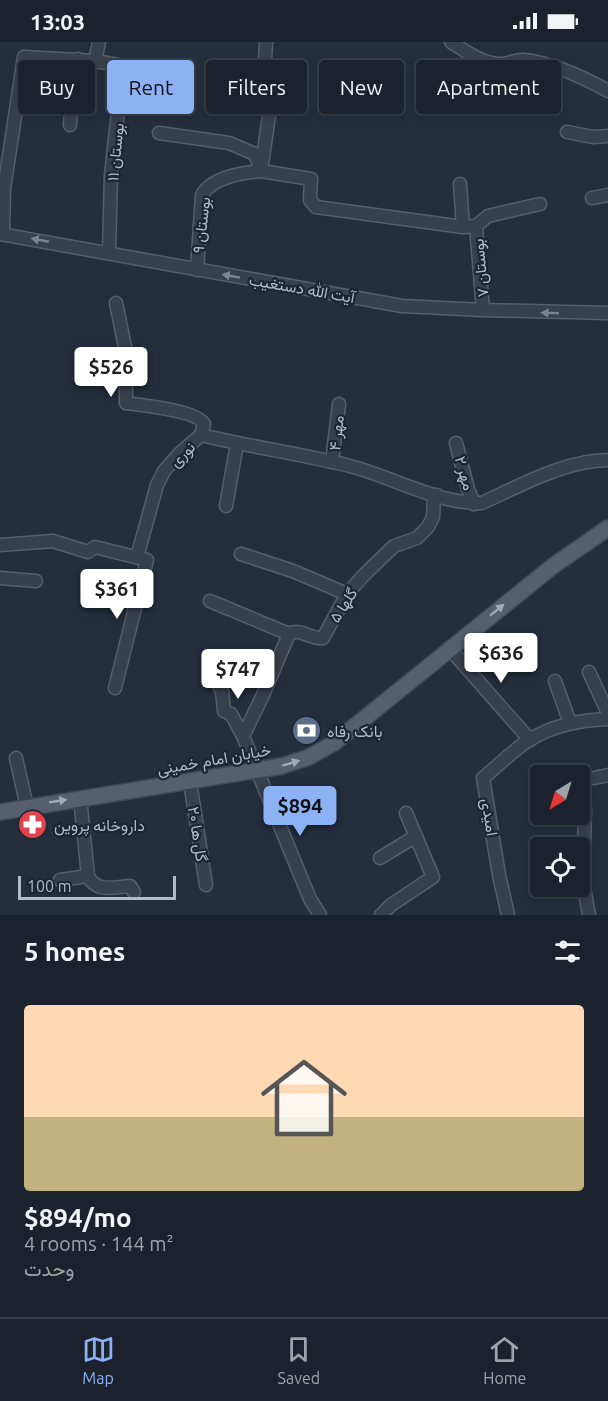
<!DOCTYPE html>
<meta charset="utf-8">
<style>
:root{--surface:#1b222e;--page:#242a36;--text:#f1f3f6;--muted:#a0a4aa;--line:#393f4a;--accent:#8db1f5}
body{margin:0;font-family:Ubuntu,Vazirmatn,sans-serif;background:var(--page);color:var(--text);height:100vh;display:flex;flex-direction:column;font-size:22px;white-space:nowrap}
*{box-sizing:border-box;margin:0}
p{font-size:20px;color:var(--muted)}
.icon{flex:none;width:33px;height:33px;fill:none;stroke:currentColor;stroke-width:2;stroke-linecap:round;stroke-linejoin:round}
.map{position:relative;height:873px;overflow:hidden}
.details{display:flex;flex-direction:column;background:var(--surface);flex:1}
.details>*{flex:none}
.top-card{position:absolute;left:18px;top:18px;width:573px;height:54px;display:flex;gap:12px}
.needle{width:39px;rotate:218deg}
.buttons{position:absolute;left:530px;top:723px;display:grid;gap:12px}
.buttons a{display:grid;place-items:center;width:60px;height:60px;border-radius:6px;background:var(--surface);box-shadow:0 3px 9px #0003,0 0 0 2px var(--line);font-size:30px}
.scale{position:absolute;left:18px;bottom:15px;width:158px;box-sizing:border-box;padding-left:6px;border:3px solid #b4bbc8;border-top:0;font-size:16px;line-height:21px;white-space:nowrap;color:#b4bbc8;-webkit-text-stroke:4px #1d2532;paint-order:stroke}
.price{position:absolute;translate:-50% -51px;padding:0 14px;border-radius:6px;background:#fff;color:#222;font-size:20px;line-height:39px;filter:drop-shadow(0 2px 3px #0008)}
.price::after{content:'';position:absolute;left:50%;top:36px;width:18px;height:14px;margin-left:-9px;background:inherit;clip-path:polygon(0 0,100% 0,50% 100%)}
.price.current{background:var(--accent);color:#111}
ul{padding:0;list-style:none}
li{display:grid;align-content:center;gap:12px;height:318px;padding:0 24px}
li span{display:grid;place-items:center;height:186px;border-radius:6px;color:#555}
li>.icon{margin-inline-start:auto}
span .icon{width:108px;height:108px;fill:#fffc;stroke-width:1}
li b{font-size:26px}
h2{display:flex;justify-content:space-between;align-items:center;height:72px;padding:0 24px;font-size:26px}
.tag{padding:0 21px;border-radius:6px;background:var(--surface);box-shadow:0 3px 9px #0003,0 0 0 2px var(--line);font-size:21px;line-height:54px}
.tag.current{background:var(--accent);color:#111}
.status{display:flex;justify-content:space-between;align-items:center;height:42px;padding:0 30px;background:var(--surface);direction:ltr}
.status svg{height:16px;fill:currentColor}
.menu{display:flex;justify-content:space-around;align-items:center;height:84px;border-top:2px solid var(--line);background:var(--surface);font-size:16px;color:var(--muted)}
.menu a{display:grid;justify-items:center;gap:3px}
.menu .current{color:var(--accent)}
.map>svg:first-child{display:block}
</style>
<div class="status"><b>13:03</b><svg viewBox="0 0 49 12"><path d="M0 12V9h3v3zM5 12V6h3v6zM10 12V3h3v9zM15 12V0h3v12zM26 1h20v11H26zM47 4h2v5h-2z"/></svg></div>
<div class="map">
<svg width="608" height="873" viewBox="0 0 608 873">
<rect width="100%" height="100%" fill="#242e3d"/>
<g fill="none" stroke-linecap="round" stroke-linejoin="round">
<defs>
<g id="minor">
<path d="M99 0 95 19 123 24 111 133 109 210"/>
<path d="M451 0C465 9 484 23 502 22 510 22 515 17 524 18 553 21 583 35 608 49"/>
<path d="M70 83 72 46 78 17"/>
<path d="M567 90 593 95 608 94"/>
<path d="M159 91 229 101 255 112 261 129 311 137 310 158 316 165 463 185 476 184 488 174 540 162"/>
<path d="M460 142 463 185"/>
<path d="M592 156 608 153"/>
<path d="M476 184 483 268"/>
<path d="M0 192 402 264 483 268 608 271"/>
<path d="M3 192 4 147 24 15 95 19"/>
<path d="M197 228 202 153C212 135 242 131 261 129L271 60 265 18 266 0"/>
<path d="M116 261 126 310V361C141 363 198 369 204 382L201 393 179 412 164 429 157 443 137 515"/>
<path d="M201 393C251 405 301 412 350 424 393 435 437 462 482 461 519 444 566 418 608 418"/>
<path d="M456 401 468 447 474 462"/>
<path d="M332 420 339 362"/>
<path d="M226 464 237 402"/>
<path d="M0 503 53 499 88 510 95 505 147 518 115 646"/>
<path d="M241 512 293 529 347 552"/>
<path d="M0 536 36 539"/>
<path d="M210 559 289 592"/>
<path d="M449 606 530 698"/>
<path d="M589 630 608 671"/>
<path d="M213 634 222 649 224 669 231 672 243 694"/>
<path d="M555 639 570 681"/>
<path d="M16 716 27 765"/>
<path d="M594 736 608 733"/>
<path d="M190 740 206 843"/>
<path d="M80 756 88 834C96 851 114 845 130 844L134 850"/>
<path d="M585 766 583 840 589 873"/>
<path d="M380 816 416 794"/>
<path d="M60 838 88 834"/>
<path d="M320 873 310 857 243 694 263 653 289 592C300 585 311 598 323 596L347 552 364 533 394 504 417 496 428 485 433 475 434 455 437 453"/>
<path d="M381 873 391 863 433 835 406 771"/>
<path d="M508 873 499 833 483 736C499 723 514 707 531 697 554 683 581 678 608 677"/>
</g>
<path id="major" d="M0 770 282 724 309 715 334 701 553 524 608 486"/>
</defs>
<use href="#minor" stroke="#565e6b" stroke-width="15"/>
<use href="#major" stroke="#414956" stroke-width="18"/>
<use href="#minor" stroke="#38404d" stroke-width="12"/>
<use href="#major" stroke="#565f6d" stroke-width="15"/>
</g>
<defs><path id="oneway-solid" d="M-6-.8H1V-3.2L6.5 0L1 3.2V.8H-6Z" transform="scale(1.5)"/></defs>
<g fill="#7c8491">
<use href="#oneway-solid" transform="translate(40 198) rotate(-170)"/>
<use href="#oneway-solid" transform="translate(231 234) rotate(-170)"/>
<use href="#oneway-solid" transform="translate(550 271) rotate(-179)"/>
</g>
<g fill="#a1a9b6">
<use href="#oneway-solid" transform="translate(497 568) rotate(-39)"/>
<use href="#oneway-solid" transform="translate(291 721) rotate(-17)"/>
<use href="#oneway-solid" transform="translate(58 759) rotate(-9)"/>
</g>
<defs>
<symbol id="bank-disc" viewBox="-11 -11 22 22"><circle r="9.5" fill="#5c6f8a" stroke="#1d2532"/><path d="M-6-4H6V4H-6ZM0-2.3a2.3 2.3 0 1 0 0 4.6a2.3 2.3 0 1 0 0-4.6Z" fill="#fff"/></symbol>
<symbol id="pharmacy-disc" viewBox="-11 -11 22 22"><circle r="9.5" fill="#e0444e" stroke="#1d2532"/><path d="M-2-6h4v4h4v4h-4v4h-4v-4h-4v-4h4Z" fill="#fff"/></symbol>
</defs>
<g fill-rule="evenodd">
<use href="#bank-disc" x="290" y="672" width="33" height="33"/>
<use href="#pharmacy-disc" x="16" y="766" width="33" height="33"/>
</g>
<g text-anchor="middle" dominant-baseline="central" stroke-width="4.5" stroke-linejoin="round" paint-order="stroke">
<g font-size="16" fill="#b4bbc8" stroke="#1d2532">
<text transform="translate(115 110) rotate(-84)">بوستان ۱۱</text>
<text transform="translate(201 183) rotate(-83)">بوستان ۹</text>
<text transform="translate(480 226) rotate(-95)">بوستان ۷</text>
<text transform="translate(302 246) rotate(10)">آیت الله دستغیب</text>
<text transform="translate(336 391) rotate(-84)">مهر ۴</text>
<text transform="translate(182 412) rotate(-44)">نوری</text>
<text transform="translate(465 431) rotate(74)">مهر ۲</text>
<text transform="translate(343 563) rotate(-57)">گلها ۵</text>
<text transform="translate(214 717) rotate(-10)">خیابان امام خمینی</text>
<text transform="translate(490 775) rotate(81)">امیدی</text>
<text transform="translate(198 792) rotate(81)">گل ها ۲۰</text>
</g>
<g font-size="16" fill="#b4bbc8" stroke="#1d2532" text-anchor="start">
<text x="327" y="689">بانک رفاه</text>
<text x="54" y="783">داروخانه پروین</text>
</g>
</g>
</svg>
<div class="buttons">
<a><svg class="needle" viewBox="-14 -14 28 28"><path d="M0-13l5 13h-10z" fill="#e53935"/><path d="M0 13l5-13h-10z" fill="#a0a4aa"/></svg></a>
<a><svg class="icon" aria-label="locate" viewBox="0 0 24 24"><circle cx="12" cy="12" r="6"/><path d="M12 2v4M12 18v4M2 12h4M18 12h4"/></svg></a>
</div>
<div class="scale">100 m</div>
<b class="price" style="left:111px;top:356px">$526</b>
<b class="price" style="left:117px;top:578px">$361</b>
<b class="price" style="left:501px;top:642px">$636</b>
<b class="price" style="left:238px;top:658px">$747</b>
<b class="price current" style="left:300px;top:795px">$894</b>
<div class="top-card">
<a class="tag">Buy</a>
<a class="tag current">Rent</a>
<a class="tag">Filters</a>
<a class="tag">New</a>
<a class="tag">Apartment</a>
</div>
</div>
<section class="details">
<h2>5 homes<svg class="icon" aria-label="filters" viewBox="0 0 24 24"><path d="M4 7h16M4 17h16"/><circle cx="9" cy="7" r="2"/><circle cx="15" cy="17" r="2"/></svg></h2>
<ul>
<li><span style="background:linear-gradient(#ffd9b3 60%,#c2b280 0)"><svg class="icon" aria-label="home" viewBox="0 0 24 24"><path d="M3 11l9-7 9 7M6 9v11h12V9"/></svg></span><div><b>$894/mo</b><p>4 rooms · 144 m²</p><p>وحدت</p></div></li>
</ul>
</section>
<nav class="menu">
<a class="current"><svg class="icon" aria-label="map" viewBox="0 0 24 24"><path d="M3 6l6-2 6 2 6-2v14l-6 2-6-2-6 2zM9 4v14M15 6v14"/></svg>Map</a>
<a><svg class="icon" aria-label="saved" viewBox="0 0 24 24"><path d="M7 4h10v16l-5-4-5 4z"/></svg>Saved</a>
<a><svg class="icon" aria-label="home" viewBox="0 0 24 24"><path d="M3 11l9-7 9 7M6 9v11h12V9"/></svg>Home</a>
</nav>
